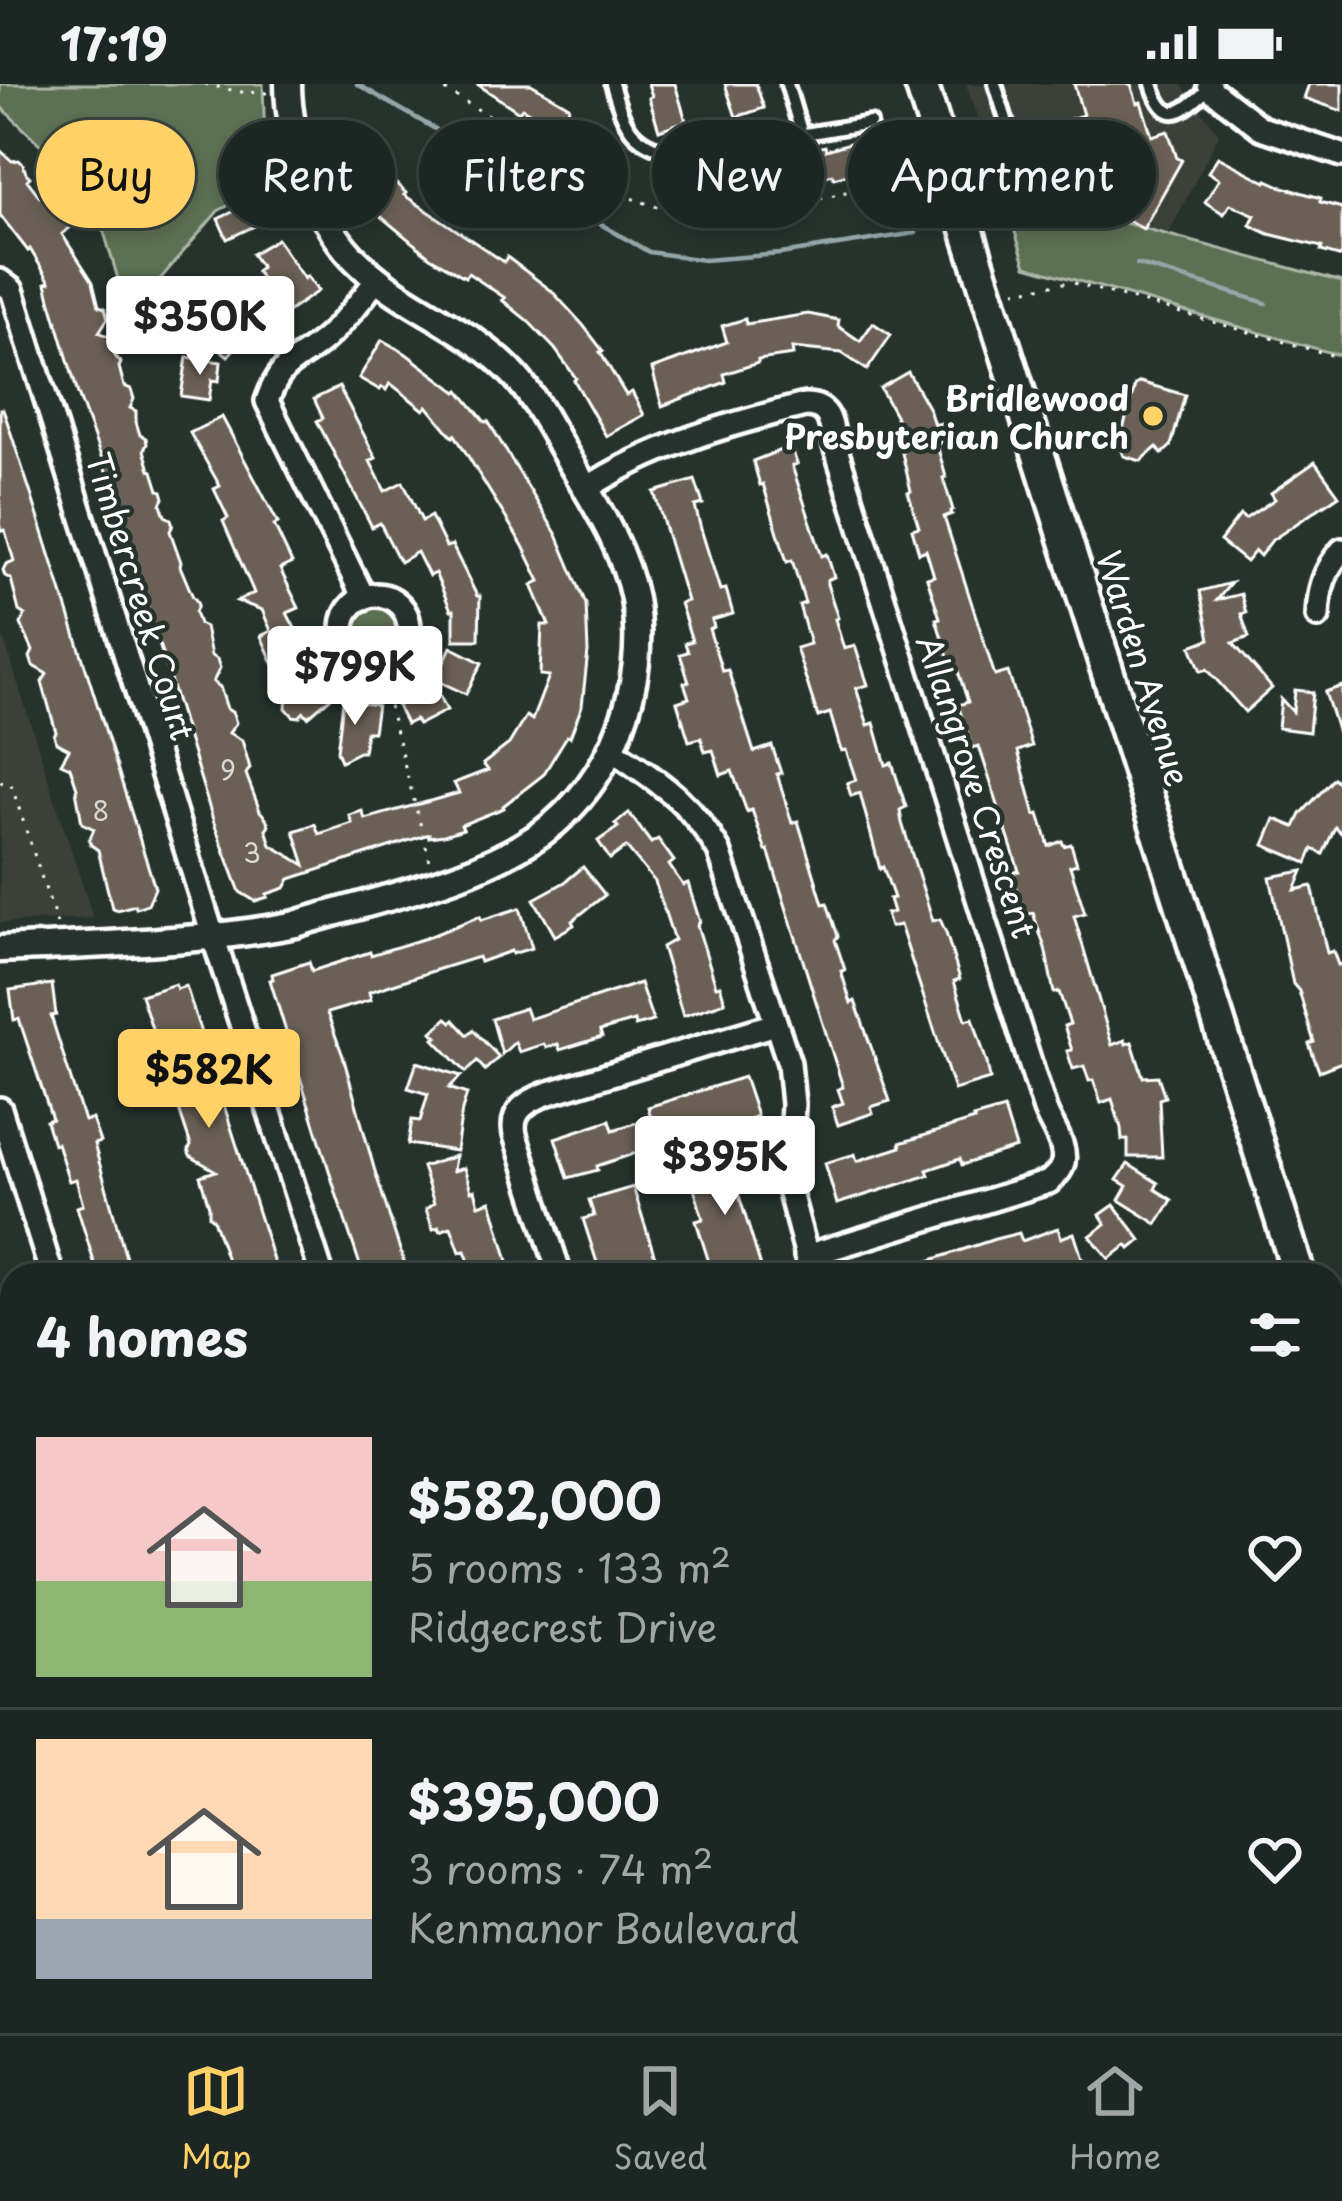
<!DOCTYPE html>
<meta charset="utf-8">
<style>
:root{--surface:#1c2622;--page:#252e2a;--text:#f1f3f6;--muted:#a0a5a5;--line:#3a4340;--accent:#ffd166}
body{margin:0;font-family:"Playpen Sans",sans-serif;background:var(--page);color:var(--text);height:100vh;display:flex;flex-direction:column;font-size:45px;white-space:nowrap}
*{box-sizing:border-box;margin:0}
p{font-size:39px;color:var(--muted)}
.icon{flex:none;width:66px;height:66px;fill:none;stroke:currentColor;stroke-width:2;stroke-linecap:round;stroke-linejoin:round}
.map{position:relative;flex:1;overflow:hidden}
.side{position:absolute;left:0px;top:1179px;width:1344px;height:771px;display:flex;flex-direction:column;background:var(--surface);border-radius:36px 36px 0 0;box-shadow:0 6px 18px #0003,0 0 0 3px var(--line)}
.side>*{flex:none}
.hud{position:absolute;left:36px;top:36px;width:1272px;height:108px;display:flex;gap:24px}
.price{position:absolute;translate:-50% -102px;padding:0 27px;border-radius:12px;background:#fff;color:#222;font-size:39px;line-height:78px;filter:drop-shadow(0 3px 6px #0008)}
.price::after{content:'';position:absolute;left:50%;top:72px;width:36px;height:27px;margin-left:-18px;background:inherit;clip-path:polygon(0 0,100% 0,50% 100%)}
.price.on{background:var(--accent);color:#111}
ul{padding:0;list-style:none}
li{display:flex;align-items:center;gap:36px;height:300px;padding:0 36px}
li+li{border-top:3px solid var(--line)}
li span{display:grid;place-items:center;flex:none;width:336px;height:240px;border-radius:0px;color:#555}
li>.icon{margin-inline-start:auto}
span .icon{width:144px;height:144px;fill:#fffc;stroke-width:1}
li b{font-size:51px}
h2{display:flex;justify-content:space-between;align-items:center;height:144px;padding:0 36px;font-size:51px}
.pill{padding:0 42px;border-radius:54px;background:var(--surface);box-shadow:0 6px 18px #0003,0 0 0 3px var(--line);font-size:42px;line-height:108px}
.pill.on{background:var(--accent);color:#111}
.status{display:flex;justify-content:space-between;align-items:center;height:84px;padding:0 60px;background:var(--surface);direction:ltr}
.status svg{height:33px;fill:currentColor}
.tabs{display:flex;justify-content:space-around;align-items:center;height:168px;border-top:3px solid var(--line);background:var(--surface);font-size:33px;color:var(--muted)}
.tabs a{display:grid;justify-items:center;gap:6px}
.tabs .on{color:var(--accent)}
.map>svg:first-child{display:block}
</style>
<div class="status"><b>17:19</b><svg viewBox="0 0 49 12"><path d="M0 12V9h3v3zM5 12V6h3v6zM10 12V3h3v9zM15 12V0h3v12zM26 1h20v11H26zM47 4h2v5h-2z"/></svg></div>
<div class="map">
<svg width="1342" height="1949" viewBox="0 0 1342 1949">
<rect width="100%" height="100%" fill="#26332d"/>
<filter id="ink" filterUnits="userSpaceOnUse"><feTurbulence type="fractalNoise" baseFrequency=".00833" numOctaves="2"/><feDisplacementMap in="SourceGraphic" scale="24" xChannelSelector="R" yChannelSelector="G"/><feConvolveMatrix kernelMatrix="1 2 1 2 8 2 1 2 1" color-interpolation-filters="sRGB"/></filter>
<g filter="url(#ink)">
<g fill="#3b4139">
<path d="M966 0H1181L1219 50 1169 149 1099 132 999 98Z"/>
<path d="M0 544 93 834 0 839Z"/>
</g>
<g fill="#5b6f52" stroke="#adb7a8" stroke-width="3">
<path d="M0 0H263L265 60 273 98 218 127 129 232 93 111 0 22Z"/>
<path d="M999 98 1099 132 1342 198V272L1026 182Z"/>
<circle cx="377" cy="545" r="21"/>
</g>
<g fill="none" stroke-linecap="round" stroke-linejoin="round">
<g stroke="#94a6aa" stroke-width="4.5">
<path d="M357 0 649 168 704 176 780 170 916 149"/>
<path d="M1137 180 1266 219"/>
</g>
</g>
<g fill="#6b6154" stroke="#fff" stroke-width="3">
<path d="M477 0H531L569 22 568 28 580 30 581 57 561 52 563 46 544 41 546 38 522 24 519 28Z"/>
<path d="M648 0H675L686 37 659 46 649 14 652 12Z"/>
<path d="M725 0H756L764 24 736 33Z"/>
<path d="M1074 0H1131L1137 19 1141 18 1152 52 1168 47 1177 74 1182 76 1143 145 1120 131 1104 126 1102 132 1073 123 1078 103 1059 38 1083 31Z"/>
<path d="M1309 0H1342V27L1304 14Z"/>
<path d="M358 57 389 87 386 90 406 109 404 111 504 178 507 173 552 207 583 241 603 267 600 268 626 311 632 308 644 331 606 352 574 296 576 294 555 265 528 237 502 216 505 214 468 189 465 193 430 173 368 122 378 112 352 88 355 84 343 72Z"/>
<path d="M856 57 865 85 834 94 832 90 802 100 801 96 740 111 736 100 698 112 696 107 667 116 658 88 690 79 691 84 721 74 724 85 763 73 764 77 825 62 826 66Z"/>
<path d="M0 66 12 77 19 76 23 80 26 89 30 93 27 96 40 113H43L57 131 65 133 72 142 62 150 93 198 99 222 105 224 108 234 99 248 110 253 115 272 121 279 119 283 124 302 131 305 134 315 130 324 136 327V338L140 351 146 354 147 360 144 366 150 386 153 387 159 406 162 407 164 414 161 420 165 432 171 435 173 441 170 447 181 478 180 482 193 513 196 516 198 521 195 528 199 540 205 543 211 572 217 575 220 584 213 598 220 603 227 625 233 629 236 639 229 649 242 656 250 684 246 690 260 727 266 734 269 741 266 745 271 761 305 781 294 747 315 740 319 750 352 739 349 731 362 727 365 735 459 709 454 699 488 686 483 680 509 660 526 632 532 636 549 592 540 591 542 541H549L532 501 540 497 523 462 455 351 453 353 427 322 424 326 390 299 386 306 382 303 380 306 359 294 382 256 405 269 457 308 459 306 485 338 488 337 557 451 586 520 588 568 582 622 570 653 567 652 543 691 503 722 504 724 461 741 463 745 444 751 429 753V750L290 795 285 804 267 810 268 813 255 817 240 808 214 739 105 384 78 310 50 215 46 199 50 198 30 165 28 167 0 131Z"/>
<path d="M1218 73 1266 98 1267 96 1283 103 1321 114 1320 118 1342 124V173L1321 167 1322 163 1269 150 1250 141 1255 131 1230 120 1224 130 1205 118 1219 95 1208 88Z"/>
<path d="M256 117 265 137 227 155 218 135Z"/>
<path d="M277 155 304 195 307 192 318 207 282 232 270 216 268 211 271 209 256 187 261 183 252 170Z"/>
<path d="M225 224 252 246 228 272 207 255 217 242 213 239Z"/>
<path d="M808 230 839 236 838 242 860 257 873 239 891 251 867 286 842 269 792 264 793 271 758 276V279L724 290 726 298 662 322 652 285 727 258 722 242 745 235 746 240Z"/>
<path d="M187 273 221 278 219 297 212 296 209 316 181 312Z"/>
<path d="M908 288 929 325 934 341 941 339 945 354 937 361 946 393 943 394 953 426 951 427 952 430 944 433 995 592 1008 588 1032 662 1018 667 1035 731 1039 730 1049 762 1062 757 1064 762 1071 760 1077 780 1070 782 1085 829 1074 832 1112 961 1125 956 1126 960 1132 958 1143 993 1158 992 1165 1013 1159 1015 1162 1073H1128V1056H1122L1121 1044 1112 1015 1101 1019 1093 996 1089 997 1084 982 1073 985 1067 967 1072 966 1064 942 1070 940 1059 908 1054 909 1045 864 1033 829 1025 831 1011 789 1019 787 979 662 972 664 958 621 968 618 957 584 952 586 936 535 940 534 927 494 934 492 926 466 919 469 912 445 919 443 908 408 911 407 898 352 902 351 895 331 880 304Z"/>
<path d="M1140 298 1185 311 1171 362 1162 370 1157 363 1141 377 1124 372 1116 351 1122 349 1135 301Z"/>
<path d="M339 303 376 374 370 377 385 407 403 398 422 437 431 432 446 463 452 461 477 512H480L479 556H454V526H451L435 489 429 492 417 468 400 478 380 439 372 443 317 337 323 334 314 315Z"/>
<path d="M0 325H3L31 410 155 804 148 820 136 824 135 821 117 826 112 824 98 766 91 761 89 756 94 745 82 739 76 706 77 704 70 683 61 679 69 665 56 658 54 651 56 648 42 598 47 590 33 582 30 573 33 567 21 540 25 531 19 527 11 495 5 492 3 486 6 480 14 477 5 446 0 447Z"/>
<path d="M222 333 278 439 274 441 292 479 280 485 299 524 287 529 300 554 294 556 303 575 298 578 330 614 308 633 304 628 299 633 293 632 286 624 287 610 261 552 271 547 262 526 237 517 254 509 223 437 228 434 214 405 220 402 190 349Z"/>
<path d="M791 362 797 380 792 382 822 472 827 470 834 493 827 496V500L838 534 835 535 844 565 855 562 868 601 856 604 868 641 874 639 886 681 892 679 906 723 900 726 902 739 933 837 940 835 946 849 960 895 954 897 966 936 973 934 987 979 990 995 954 1006 900 841 890 843 886 830 893 828 889 815 894 814 883 783 880 785 860 709 851 712 847 699 856 696 846 666 841 667 830 629 818 633 796 564 810 560 799 521 805 519 792 476 787 478 763 400 760 401 753 377Z"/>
<path d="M1315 378 1339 411 1272 456 1260 472 1255 467 1246 478 1220 457 1240 431 1245 435 1275 415 1271 409Z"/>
<path d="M695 396 703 420 695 422 701 445 720 506 726 505 733 530 712 536 714 543 709 545 722 587 728 586 754 668 772 662 781 689 777 690 792 739 798 737 823 820 827 819 838 852 835 856 845 886 841 887 851 919 855 917 890 1017 871 1023 873 1029 838 1041 832 1023 843 1019 838 1005 843 1003 768 766 766 767 752 726 747 728 732 687 721 691 713 666 705 668 701 654 689 657 677 618 689 614 684 599 689 598 680 570 688 568 685 559 692 557 680 519 687 517 654 408Z"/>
<path d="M1231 499 1217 516 1241 510 1246 529 1241 530 1249 553 1233 559 1272 604 1245 628 1207 585 1201 587 1191 562 1210 555 1200 507Z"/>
<path d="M451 563 482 579 466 610 436 596Z"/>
<path d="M435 602 447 626 418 641 415 636 406 640 397 622Z"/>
<path d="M1342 602V651L1339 652 1325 608Z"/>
<path d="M1295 606 1313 608 1309 648 1278 644 1281 615 1293 628Z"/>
<path d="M343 617 377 621 373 648H366L363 668H359L341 677 337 667Z"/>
<path d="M1334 694 1342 702V750L1335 743 1323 770 1313 765 1307 779 1264 761 1275 735 1295 743 1301 730Z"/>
<path d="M629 729 651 759 658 755 674 777 669 781 683 801 688 799 700 838 697 841 716 902 720 901 725 918 683 932 662 863 674 856 655 798 626 763 610 775 598 757 618 743 615 740Z"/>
<path d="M583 783 605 811 572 837 574 841 555 852 534 815 565 798Z"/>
<path d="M1303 787 1295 806 1312 802 1327 869 1333 867 1338 881 1342 880V978L1319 987 1309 960 1314 958 1299 907 1293 900 1270 793Z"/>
<path d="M520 824 532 864 512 870 511 867 480 878 478 873 436 886 369 908 371 916 327 929 343 972 374 1084 408 1191H368L365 1183 361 1184 337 1112 270 896 273 895 272 890 309 878 312 887 370 868 371 871 426 854 480 832 481 836Z"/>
<path d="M640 899 653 937 635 942 634 937 600 947 602 953 560 966 558 960 546 964 544 960 519 968 515 958 502 970 492 935 525 924 529 935Z"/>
<path d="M52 900 56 931 51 932 84 1037 92 1035 100 1058 94 1060 131 1191H98L77 1123 83 1121 76 1095 69 1097 57 1059 53 1060 46 1037 52 1035 19 935 14 936 10 906Z"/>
<path d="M175 900 177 905 186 902 266 1153 275 1183 271 1184 273 1191H232L213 1135 209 1132V1122L200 1092 216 1087 190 1072 188 1066 191 1062 141 911Z"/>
<path d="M447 934 452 938 454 936 468 951 473 946 499 973 485 986 477 977 466 988 434 955 437 953 432 948Z"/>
<path d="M417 978 461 992 449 1004 467 1010 462 1026 456 1067 408 1060 412 1036 420 1037 428 1010 408 1004Z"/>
<path d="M744 993 757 1032 752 1034 753 1036 728 1045 726 1039 597 1082 598 1086 568 1094 555 1054 610 1036 613 1046 651 1034 648 1023Z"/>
<path d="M1004 1025 1016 1064 962 1081 960 1075 927 1086 929 1091 837 1120 825 1079 855 1070 857 1077 901 1063 900 1059 974 1036 973 1034Z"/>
<path d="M742 1067 747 1085 736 1089 740 1103 737 1105 762 1186 748 1191H713L696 1137 703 1135 690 1091 708 1085 706 1078Z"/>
<path d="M455 1072 453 1087 464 1084 471 1107 475 1106 479 1121 491 1117 512 1191H474L465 1167 460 1168 451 1143 440 1147 439 1143 433 1145 426 1125 434 1119 422 1083Z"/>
<path d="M1128 1080 1158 1099 1155 1105 1172 1116 1157 1140 1119 1116 1127 1102 1117 1096Z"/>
<path d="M633 1103 655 1173 641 1178 646 1191H601L583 1135 594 1132 589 1116Z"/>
<path d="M1114 1121 1141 1156 1130 1165 1127 1161 1109 1175 1090 1152 1106 1140 1100 1131Z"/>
<path d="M1058 1144 1061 1154 1074 1149 1083 1177 1053 1187 1051 1180 1015 1191 1013 1187 1001 1191H896L895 1188 995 1155 1019 1149 1022 1157Z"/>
</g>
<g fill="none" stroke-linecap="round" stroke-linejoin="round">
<defs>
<g id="service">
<path d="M612 0C626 47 631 59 681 71L870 39"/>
<path d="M787 0 802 51"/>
<path d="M1152 0C1166 47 1184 26 1211 3"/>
<path d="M957 98 1021 84 995 0"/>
<path d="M698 1938 701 1949"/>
</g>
<g id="minor">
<path d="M1209 0 1213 7 1261 44 1342 71"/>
<path d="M0 197 12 206 213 852 322 1191"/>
<path d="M586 405C651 362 729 340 805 321 831 321 831 340 835 362L1045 1026C1051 1042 1069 1064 1062 1082 1060 1089 1053 1093 1049 1098L806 1172"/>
<circle cx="376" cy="544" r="33"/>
<path d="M364 514 267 317C282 275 295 281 326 254 345 237 362 215 378 194"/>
<path d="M1318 532C1319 505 1324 486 1342 466"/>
<path d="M611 665C659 699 688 714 719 767L789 979 793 1020 789 1105 812 1191"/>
<path d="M0 1025 52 1191"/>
<path d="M560 1191 515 1051C510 1027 526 1018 546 1010L775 940"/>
<path d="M0 1367 12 1363"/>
<path d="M0 1612 12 1606"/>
<path d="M557 1938 560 1949"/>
<path d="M1072 1938 1074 1949"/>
<path d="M189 1949 202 1938"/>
</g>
<g id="tertiary">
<path d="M0 865C99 860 199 859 296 840 376 815 473 798 542 749 612 699 649 599 634 515 624 464 595 420 569 376 552 348 537 316 515 292 472 244 407 225 361 181 334 157 317 122 306 88 296 59 288 32 288 0"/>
<path d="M1332 1776 1342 1773"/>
<path d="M788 1949 824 1938"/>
</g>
<g id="secondary">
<path d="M921 0 1299 1191"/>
<path d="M1332 1297 1342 1329"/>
</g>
</defs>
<use href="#service" stroke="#fff" stroke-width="20"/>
<use href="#minor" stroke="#fff" stroke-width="30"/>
<use href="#tertiary" stroke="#fff" stroke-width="33"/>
<use href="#secondary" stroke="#fff" stroke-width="39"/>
<g stroke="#fff" stroke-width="3" stroke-dasharray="3 9" stroke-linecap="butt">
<path d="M205 0 240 8 268 9"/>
<path d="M435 0 622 111 666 126 713 132 834 111 922 88"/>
<path d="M1015 207 1070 198 1342 274"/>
<path d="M383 599 430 777"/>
<path d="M0 698 11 700 57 840"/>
</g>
<use href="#service" stroke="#26332d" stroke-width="10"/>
<use href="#minor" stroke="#26332d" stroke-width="21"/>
<use href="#tertiary" stroke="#26332d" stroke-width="24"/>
<use href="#secondary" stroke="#26332d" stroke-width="30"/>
</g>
</g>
<circle fill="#ffd166" stroke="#26332d" stroke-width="4.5" cx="1153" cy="332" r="12"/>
<g text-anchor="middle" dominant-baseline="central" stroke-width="9" stroke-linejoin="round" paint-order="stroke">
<g font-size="27" fill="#dad8d4">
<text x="228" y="684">9</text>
<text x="101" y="725">8</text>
<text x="252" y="767">3</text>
</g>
<g font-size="33" font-weight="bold" fill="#fff" stroke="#26332d" text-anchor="end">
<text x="1129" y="313">Bridlewood<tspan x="1129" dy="38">Presbyterian Church</tspan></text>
</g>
<g font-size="33" fill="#fff" stroke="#26332d">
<text transform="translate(142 512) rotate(73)">Timbercreek Court</text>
<text transform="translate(1145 584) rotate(73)">Warden Avenue</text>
<text transform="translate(978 702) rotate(72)">Allangrove Crescent</text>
</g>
</g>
</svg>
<b class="price" style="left:200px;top:294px">$350K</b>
<b class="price" style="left:355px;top:644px">$799K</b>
<b class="price on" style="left:209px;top:1047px">$582K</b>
<b class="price" style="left:725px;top:1134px">$395K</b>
<div class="hud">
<a class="pill on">Buy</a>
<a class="pill">Rent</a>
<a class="pill">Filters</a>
<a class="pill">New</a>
<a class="pill">Apartment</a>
</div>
<section class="side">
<h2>4 homes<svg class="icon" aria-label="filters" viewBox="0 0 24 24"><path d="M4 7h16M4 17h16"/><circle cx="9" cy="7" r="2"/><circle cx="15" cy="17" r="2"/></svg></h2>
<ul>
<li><span style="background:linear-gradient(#f6c9c9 60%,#8fb573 0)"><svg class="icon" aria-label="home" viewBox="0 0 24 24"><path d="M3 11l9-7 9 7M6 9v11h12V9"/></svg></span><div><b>$582,000</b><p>5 rooms · 133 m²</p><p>Ridgecrest Drive</p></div><svg class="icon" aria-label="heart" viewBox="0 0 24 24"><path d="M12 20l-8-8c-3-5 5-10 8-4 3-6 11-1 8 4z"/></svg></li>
<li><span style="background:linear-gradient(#ffd9b3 75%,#9aa5b1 0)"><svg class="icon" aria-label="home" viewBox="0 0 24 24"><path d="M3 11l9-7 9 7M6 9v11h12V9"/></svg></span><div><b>$395,000</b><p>3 rooms · 74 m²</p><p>Kenmanor Boulevard</p></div><svg class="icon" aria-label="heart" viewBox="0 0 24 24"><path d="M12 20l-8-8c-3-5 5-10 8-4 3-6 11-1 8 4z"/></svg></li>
</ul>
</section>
</div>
<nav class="tabs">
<a class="on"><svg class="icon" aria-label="map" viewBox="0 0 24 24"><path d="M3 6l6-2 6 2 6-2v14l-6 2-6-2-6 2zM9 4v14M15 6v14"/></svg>Map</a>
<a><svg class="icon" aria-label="saved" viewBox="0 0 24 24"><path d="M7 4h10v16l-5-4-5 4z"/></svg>Saved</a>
<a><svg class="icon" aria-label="home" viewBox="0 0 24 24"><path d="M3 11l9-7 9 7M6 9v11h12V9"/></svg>Home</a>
</nav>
